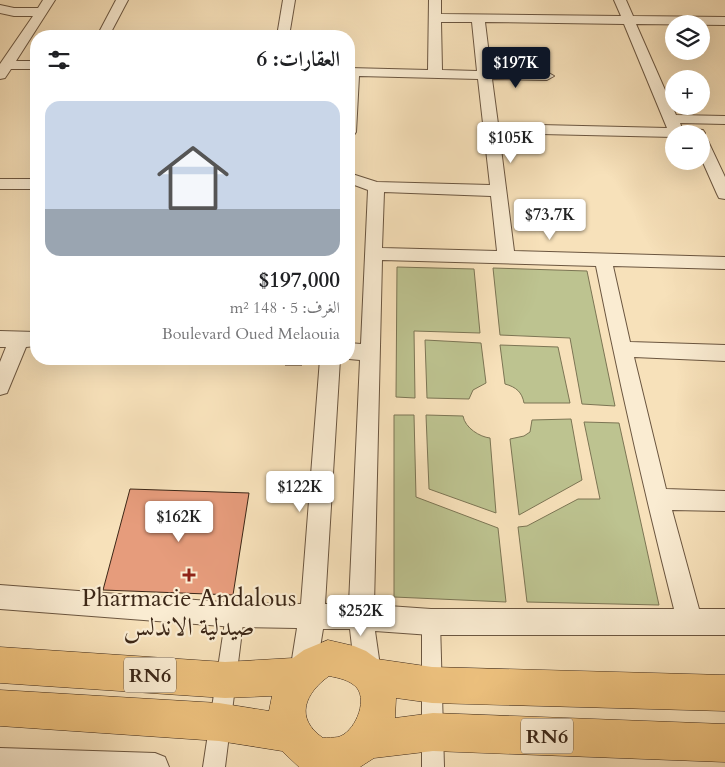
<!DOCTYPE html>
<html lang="ar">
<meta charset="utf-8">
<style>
:root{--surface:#fff;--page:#f6f6f6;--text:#202124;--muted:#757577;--line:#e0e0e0;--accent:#111827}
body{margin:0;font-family:Cardo,Amiri,serif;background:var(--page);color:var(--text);direction:rtl;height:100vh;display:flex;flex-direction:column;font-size:19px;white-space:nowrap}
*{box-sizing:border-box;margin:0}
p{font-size:16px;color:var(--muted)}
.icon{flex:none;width:28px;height:28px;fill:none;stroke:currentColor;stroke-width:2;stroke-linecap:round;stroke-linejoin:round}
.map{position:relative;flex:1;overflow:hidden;direction:ltr}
.panel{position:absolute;left:30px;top:30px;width:325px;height:335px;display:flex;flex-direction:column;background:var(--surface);border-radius:20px;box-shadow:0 5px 20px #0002;direction:rtl}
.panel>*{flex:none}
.controls{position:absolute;left:665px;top:15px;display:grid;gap:10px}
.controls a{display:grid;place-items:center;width:45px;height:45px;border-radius:50%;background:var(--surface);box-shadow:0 5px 20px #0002;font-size:25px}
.price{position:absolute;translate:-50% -42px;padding:0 11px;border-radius:5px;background:#fff;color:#222;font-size:16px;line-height:32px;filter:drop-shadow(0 1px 2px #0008)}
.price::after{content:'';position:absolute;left:50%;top:30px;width:15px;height:11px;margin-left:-8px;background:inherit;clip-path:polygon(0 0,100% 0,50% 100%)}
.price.current{background:var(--accent);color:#fff}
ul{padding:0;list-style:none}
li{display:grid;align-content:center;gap:10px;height:265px;padding:0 15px}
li+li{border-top:1px solid var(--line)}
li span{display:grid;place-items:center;height:155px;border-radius:15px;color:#555}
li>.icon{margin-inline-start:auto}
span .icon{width:90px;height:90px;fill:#fffc;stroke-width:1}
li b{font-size:21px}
h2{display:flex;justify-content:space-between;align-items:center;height:60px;padding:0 15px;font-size:21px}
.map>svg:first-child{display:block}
</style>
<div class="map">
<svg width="725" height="767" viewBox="0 0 725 767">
<rect width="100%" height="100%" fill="#f7e1ba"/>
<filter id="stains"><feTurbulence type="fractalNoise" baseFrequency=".004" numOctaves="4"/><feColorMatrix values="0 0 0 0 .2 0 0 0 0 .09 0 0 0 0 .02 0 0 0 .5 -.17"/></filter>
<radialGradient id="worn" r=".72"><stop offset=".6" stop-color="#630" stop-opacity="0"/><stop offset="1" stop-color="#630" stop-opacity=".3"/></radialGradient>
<g fill="#bdc390" stroke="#7c7554">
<path d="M397 267 474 269 480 333 414 331 415 398 396 397Z"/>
<path d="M493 268 587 271 615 406 582 404 570 338 500 335Z"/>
<path d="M425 340 481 343 486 383 473 390 469 399 427 398Z"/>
<path d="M500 345 558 347 570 403H524C522 392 516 387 505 384Z"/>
<path d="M394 415H414L416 497 498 528 506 602 394 597Z"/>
<path d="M426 415 463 416C465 428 480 437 490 438L496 513 429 489Z"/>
<path d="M571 419 582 480 519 515 510 439 524 436 530 432 532 420Z"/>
<path d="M584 422 619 423 659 605 527 602 518 527 527 526 578 499H600Z"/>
</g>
<g fill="#e69c7c" stroke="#3c2717">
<path d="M286 359H302V365H285Z"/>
<path d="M130 489 249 493 233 595 103 590Z"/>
</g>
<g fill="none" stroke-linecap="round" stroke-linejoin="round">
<defs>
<g id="pedestrian">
<path d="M235 606 242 608 244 615 225 767H203L226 615 228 608Z"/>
<path d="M431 613 438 615 440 622 444 767H422V622L424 615Z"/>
</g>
<g id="minor">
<path d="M43 0H55L16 61H36V69H11L5 78 0 79V64L33 16H14L0 13V5L14 8H38Z"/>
<path d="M116 0H128L109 36H97Z"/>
<path d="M283 0H295L289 36H277Z"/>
<path d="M429 0H441V14L621 16 614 0H626L633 16 725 17V25L636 24 676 115 725 116V124L680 123 682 128 703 130 705 133 702 137 706 138 708 141 725 177V199L719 198 717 194 701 158V134H674V137L499 133 514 251 725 257V269L613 266 630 342 725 345V361L634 357 666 489 725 491V511L672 510 699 609H725V635H431L375 631 381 673 377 682 368 686 359 682 355 673 350 629H323L316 672 312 681 303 685 294 681 290 672 297 628 235 627 0 609V585L235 603 301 604 320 359H340L325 604H349L360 360 349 359V343L361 344 368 190 349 183V173L377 182 490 185 478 79 359 76 356 132 354 135 349 136V68L428 70ZM441 22H472L477 71 442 70ZM485 22 624 24 667 128 498 124 492 79 547 80 554 76 547 72 491 71ZM384 192 491 196 497 251 382 248ZM382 260 596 266C619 381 645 495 674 609H431L374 605Z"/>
<rect x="0" y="179" width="36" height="10"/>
<path d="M0 331 36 332V346L26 347 7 393 0 395V362L6 347H0Z"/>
<path d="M0 748 155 753 165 757 169 767H0Z"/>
</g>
<path id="primary" d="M328 640 354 646 366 651 377 659 432 667 725 675V711L432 703 396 698 395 718 433 713 725 724V762L433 751 374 758 360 767H299L282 751 219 741 0 726V690L219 703 269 711 272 696 225 698 0 683V647L225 662 293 658 304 650ZM329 676C339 678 350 680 357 688 368 702 354 733 338 737 333 738 328 737 323 738 294 718 305 693 329 676Z"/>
</defs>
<use href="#pedestrian" stroke="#6b5640" stroke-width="2"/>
<use href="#minor" stroke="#6b5640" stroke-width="2"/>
<use href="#primary" stroke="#3c2717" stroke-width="1"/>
<use href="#pedestrian" fill="#faecd2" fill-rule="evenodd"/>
<use href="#minor" fill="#faecd2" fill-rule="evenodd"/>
<use href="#primary" fill="#ecc07d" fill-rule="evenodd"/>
</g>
<path fill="#8f2418" stroke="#faecd2" stroke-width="2" d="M186.5 567.5h5v5h5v5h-5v5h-5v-5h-5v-5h5z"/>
<g text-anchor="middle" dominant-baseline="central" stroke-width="4.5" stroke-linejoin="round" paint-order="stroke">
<g fill="#faecd2" stroke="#75624f" stroke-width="1">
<rect x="124" y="657.5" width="52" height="35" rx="4"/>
<rect x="521" y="718.5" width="52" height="35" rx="4"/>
</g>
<g font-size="20" font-weight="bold" fill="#3c2717">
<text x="150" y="675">RN6</text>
<text x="547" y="736">RN6</text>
</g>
<g font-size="25" fill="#3c2717" stroke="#faecd2">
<text x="189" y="598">Pharmacie Andalous<tspan x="189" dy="29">صيدلية الاندلس</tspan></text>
</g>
</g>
<rect width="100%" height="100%" filter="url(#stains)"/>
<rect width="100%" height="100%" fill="url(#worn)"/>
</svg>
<div class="controls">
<a><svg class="icon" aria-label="layers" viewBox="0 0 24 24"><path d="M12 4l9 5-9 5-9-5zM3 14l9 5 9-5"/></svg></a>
<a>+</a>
<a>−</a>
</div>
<b class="price current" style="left:516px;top:89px">$197K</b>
<b class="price" style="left:511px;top:164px">$105K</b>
<b class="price" style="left:550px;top:241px">$73.7K</b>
<b class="price" style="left:300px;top:513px">$122K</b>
<b class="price" style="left:179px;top:543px">$162K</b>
<b class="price" style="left:361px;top:637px">$252K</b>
<section class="panel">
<h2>العقارات: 6<svg class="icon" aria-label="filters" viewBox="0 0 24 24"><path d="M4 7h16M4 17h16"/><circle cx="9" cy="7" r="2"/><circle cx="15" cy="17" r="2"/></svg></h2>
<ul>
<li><span style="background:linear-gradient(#c9d6e8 70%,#9aa5b1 0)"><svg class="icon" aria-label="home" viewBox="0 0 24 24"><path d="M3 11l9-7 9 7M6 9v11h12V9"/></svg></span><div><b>$197,000</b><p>الغرف: 5 · 148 m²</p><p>Boulevard Oued Melaouia</p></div></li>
</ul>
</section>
</div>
